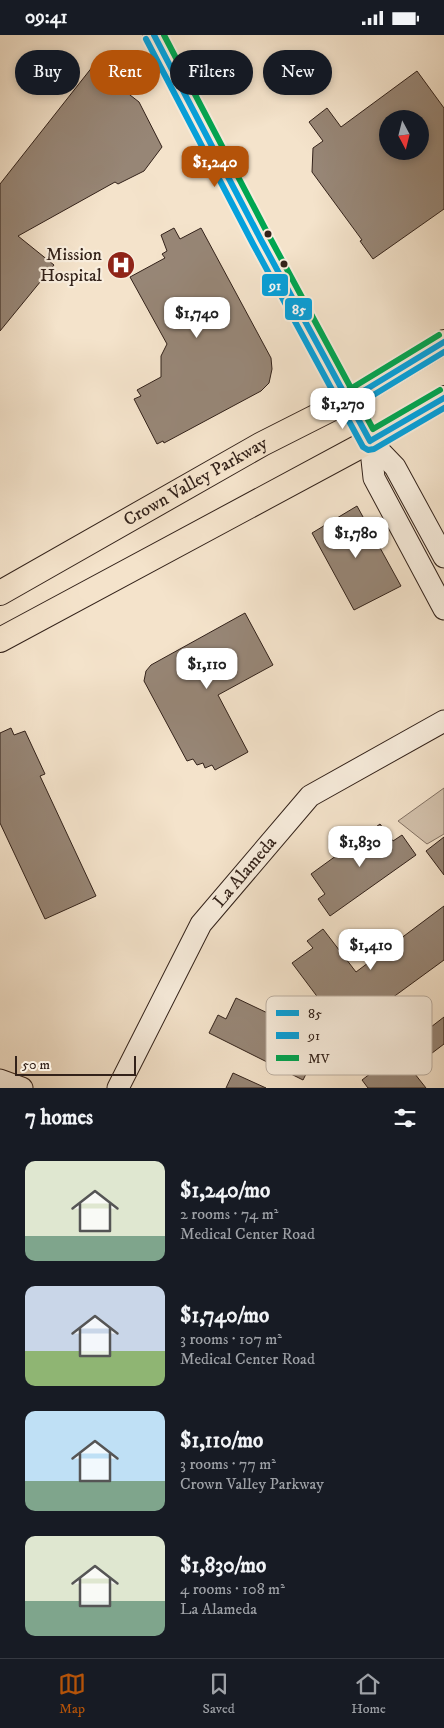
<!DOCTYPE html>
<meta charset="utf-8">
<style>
:root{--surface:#171b24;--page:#242831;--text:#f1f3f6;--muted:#9ea1a6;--line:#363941;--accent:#b45309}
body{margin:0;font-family:"IM FELL DW Pica",serif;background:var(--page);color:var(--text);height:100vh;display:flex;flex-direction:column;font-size:19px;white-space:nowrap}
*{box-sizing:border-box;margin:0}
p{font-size:16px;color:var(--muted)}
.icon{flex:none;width:28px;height:28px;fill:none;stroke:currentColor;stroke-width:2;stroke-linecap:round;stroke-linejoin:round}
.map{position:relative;height:1053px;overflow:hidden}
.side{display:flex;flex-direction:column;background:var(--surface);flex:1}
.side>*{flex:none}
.guide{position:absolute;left:15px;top:15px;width:415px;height:45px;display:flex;gap:10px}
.needle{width:32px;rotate:173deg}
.buttons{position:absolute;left:379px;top:75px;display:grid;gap:10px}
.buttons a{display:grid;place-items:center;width:50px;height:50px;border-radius:50%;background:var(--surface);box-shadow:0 2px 8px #0003;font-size:25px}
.scale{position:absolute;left:15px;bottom:12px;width:121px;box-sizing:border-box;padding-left:5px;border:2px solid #33221a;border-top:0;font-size:14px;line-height:18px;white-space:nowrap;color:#33221a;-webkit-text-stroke:4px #f8eddd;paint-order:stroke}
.price{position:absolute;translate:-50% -42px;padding:0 11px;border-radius:10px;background:#fff;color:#222;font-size:16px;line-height:32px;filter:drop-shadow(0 1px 2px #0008)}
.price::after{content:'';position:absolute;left:50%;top:30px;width:15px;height:11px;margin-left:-8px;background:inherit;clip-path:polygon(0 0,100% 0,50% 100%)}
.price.on{background:var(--accent);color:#fff}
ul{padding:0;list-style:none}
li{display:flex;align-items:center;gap:15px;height:125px;padding:0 25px}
li span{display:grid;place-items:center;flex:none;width:140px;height:100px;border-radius:10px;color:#555}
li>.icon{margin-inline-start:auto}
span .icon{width:60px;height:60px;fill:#fffc;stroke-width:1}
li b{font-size:21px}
h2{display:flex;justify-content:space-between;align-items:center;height:60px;padding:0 25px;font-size:21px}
.pill{padding:0 18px;border-radius:22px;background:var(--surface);box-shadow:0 2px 8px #0003;font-size:18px;line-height:45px}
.pill.on{background:var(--accent);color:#fff}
.status{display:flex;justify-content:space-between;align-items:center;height:35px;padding:0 25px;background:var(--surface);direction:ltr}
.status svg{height:14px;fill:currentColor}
.tabs{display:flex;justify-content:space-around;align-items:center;height:70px;border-top:1px solid var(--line);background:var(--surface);font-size:14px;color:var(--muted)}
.tabs a{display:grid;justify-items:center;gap:2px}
.tabs .on{color:var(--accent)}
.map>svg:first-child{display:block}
</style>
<div class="status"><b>09:41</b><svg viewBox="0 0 49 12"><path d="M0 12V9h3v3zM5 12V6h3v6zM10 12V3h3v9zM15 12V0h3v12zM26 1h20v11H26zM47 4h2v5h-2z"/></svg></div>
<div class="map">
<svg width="444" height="1053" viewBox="0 0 444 1053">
<rect width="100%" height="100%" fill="#f4e3cb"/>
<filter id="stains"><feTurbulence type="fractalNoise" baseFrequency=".004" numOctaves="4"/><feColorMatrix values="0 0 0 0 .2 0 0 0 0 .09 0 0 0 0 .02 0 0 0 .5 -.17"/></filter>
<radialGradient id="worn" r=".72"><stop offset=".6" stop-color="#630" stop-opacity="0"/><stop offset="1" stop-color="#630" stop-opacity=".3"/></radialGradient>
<path fill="#d3c2ad" stroke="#837264" d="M444 753V799L427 809 398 786Z"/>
<g fill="#978676" stroke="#33221a" fill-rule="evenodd">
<path d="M93 31 139 67 162 112 144 136 118 149 115 147 18 201 54 230 0 296V149Z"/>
<path d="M417 36 444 73V174L373 224 360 206 362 205 312 137 313 113 323 106 309 87 327 73 341 92ZM388 84H420V116H388Z"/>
<path d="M174 193 180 204 201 193 271 323 272 334 269 348 261 356 164 408 163 406 157 409 134 364 141 361 137 355 161 342V321L167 309 130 242 165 223 162 219 167 216 161 200Z"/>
<path d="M357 471 401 551 354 575 312 498Z"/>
<path d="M245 578 273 630 218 660 248 717 215 735 212 730 205 733 203 728 197 730 193 724 187 726 144 646 146 636 151 630Z"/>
<path d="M11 693 14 700 25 696 45 739 40 741 96 861 45 884 0 788V698Z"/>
<path d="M380 789 393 806 402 800 416 820 330 881 318 864 325 859 311 839Z"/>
<path d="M444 802V840L426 816Z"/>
<path d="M444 871V925L381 971 384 974 365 987 361 982 343 996 292 928 313 913 307 906 323 894 356 937Z"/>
<path d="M236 963 318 1002 312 1015 317 1017 303 1045 209 998 218 980 226 984Z"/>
<path d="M444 982V1009L411 1034 426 1053H368L362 1045Z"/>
<path d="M233 1038 266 1053H226Z"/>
</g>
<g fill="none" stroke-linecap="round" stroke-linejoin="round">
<defs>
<g id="secondary">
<path d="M154 0 347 366 370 406 395 432 444 522"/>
<path d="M370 406 374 443 444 574"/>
<path d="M0 1045 22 1053"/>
<path id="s1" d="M118 1053 201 889 310 761 444 686"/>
</g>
<g id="primary">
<path id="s2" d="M0 558 262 409 347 366 444 307"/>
<path d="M0 605 370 406 444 363"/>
</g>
</defs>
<use href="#secondary" stroke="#33221a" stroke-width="23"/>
<use href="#primary" stroke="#33221a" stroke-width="26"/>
<use href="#secondary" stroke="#f8eddd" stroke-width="21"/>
<use href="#primary" stroke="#f4e3cb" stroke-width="24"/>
<defs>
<g id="bus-1">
<path d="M154 0 261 205 370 406 444 363"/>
<path d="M347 366 444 307"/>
</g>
<g id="bus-2">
<path d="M146 4 253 209 363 412 368 415 374 414 444 373"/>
<path d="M352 373 444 317"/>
</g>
<g id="bus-3">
<path d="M164 0 269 201 373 394 440 355"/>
<path d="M342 359 439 300"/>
</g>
</defs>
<use href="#bus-1" stroke="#f8eddd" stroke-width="10"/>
<use href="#bus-2" stroke="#f8eddd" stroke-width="10"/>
<use href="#bus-3" stroke="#f8eddd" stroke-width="10"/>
<use href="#bus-1" stroke="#05a1dc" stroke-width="6"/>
<use href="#bus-2" stroke="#05a1dc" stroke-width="6"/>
<use href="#bus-3" stroke="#00a651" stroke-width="6"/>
</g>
<defs>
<symbol id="hospital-disc" viewBox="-11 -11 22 22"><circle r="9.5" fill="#8f2418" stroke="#f8eddd"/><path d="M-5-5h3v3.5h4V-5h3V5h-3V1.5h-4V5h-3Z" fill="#fff"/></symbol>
</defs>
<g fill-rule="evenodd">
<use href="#hospital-disc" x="105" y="214" width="32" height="32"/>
</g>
<g fill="#33221a" stroke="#f8eddd" stroke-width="2">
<circle cx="268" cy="199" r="4.5"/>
<circle cx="284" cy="229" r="4.5"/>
</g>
<g text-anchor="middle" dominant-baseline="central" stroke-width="4.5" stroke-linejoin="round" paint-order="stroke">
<g font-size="18" fill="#33221a" stroke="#f8eddd" text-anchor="end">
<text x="102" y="220">Mission<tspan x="102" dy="21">Hospital</tspan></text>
</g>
<g font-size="18" fill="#33221a" stroke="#f8eddd">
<text stroke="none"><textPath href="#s2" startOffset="225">Crown Valley Parkway</textPath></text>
<text stroke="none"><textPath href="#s1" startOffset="252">La Alameda</textPath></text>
</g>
</g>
<rect x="266" y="961" width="166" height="79" rx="8" fill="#f8eddd" stroke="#bdb0a2" stroke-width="1"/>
<rect x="276" y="975" width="23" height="6" fill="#05a1dc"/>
<rect x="276" y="997" width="23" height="7" fill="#05a1dc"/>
<rect x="276" y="1020" width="23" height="6" fill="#00a651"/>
<g font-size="14" fill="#33221a">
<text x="308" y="983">85</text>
<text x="308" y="1005">91</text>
<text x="308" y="1028">MV</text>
</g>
<g stroke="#f8eddd" stroke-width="2">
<rect x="261" y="238" width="28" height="24" rx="5" fill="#05a1dc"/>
<rect x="284" y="262" width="29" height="24" rx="5" fill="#05a1dc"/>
</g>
<g font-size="14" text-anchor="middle" font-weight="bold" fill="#fff">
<text x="275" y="255">91</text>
<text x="299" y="279">85</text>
</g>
<rect width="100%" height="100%" filter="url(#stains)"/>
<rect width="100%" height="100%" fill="url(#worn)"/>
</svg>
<div class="buttons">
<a><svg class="needle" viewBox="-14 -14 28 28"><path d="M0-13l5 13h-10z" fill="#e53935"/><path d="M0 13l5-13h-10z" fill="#9ea1a6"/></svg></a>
</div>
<div class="scale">50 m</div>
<b class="price on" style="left:215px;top:153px">$1,240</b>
<b class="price" style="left:197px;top:304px">$1,740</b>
<b class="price" style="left:343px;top:395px">$1,270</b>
<b class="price" style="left:356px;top:524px">$1,780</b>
<b class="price" style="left:207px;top:655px">$1,110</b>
<b class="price" style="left:360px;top:833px">$1,830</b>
<b class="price" style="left:371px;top:936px">$1,410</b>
<div class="guide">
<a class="pill">Buy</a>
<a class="pill on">Rent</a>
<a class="pill">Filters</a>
<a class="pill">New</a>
</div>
</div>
<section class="side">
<h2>7 homes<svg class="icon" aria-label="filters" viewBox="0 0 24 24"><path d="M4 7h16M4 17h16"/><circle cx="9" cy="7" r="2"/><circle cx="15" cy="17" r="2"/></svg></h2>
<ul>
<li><span style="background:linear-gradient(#dfe7d0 75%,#7fa58c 0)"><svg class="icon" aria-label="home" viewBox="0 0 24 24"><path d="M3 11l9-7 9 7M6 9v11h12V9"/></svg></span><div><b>$1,240/mo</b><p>2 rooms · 74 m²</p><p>Medical Center Road</p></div></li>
<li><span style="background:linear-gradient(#c9d6e8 65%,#8fb573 0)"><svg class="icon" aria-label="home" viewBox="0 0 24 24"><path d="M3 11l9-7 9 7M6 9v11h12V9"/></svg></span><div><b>$1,740/mo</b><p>3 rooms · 107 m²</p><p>Medical Center Road</p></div></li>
<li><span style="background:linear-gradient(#bfe0f5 70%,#7fa58c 0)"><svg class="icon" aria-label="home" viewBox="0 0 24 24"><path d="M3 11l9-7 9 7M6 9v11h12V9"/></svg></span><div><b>$1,110/mo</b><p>3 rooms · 77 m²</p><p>Crown Valley Parkway</p></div></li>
<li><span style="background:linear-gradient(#dfe7d0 65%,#7fa58c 0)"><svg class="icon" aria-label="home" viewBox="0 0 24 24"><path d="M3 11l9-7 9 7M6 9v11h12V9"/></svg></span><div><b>$1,830/mo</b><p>4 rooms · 108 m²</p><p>La Alameda</p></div></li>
</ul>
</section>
<nav class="tabs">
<a class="on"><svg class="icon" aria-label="map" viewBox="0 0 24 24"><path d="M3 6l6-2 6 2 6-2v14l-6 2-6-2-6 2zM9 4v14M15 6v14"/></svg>Map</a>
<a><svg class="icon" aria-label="saved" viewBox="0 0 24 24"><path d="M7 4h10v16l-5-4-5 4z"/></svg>Saved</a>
<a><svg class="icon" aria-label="home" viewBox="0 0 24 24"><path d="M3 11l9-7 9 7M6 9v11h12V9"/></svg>Home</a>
</nav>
